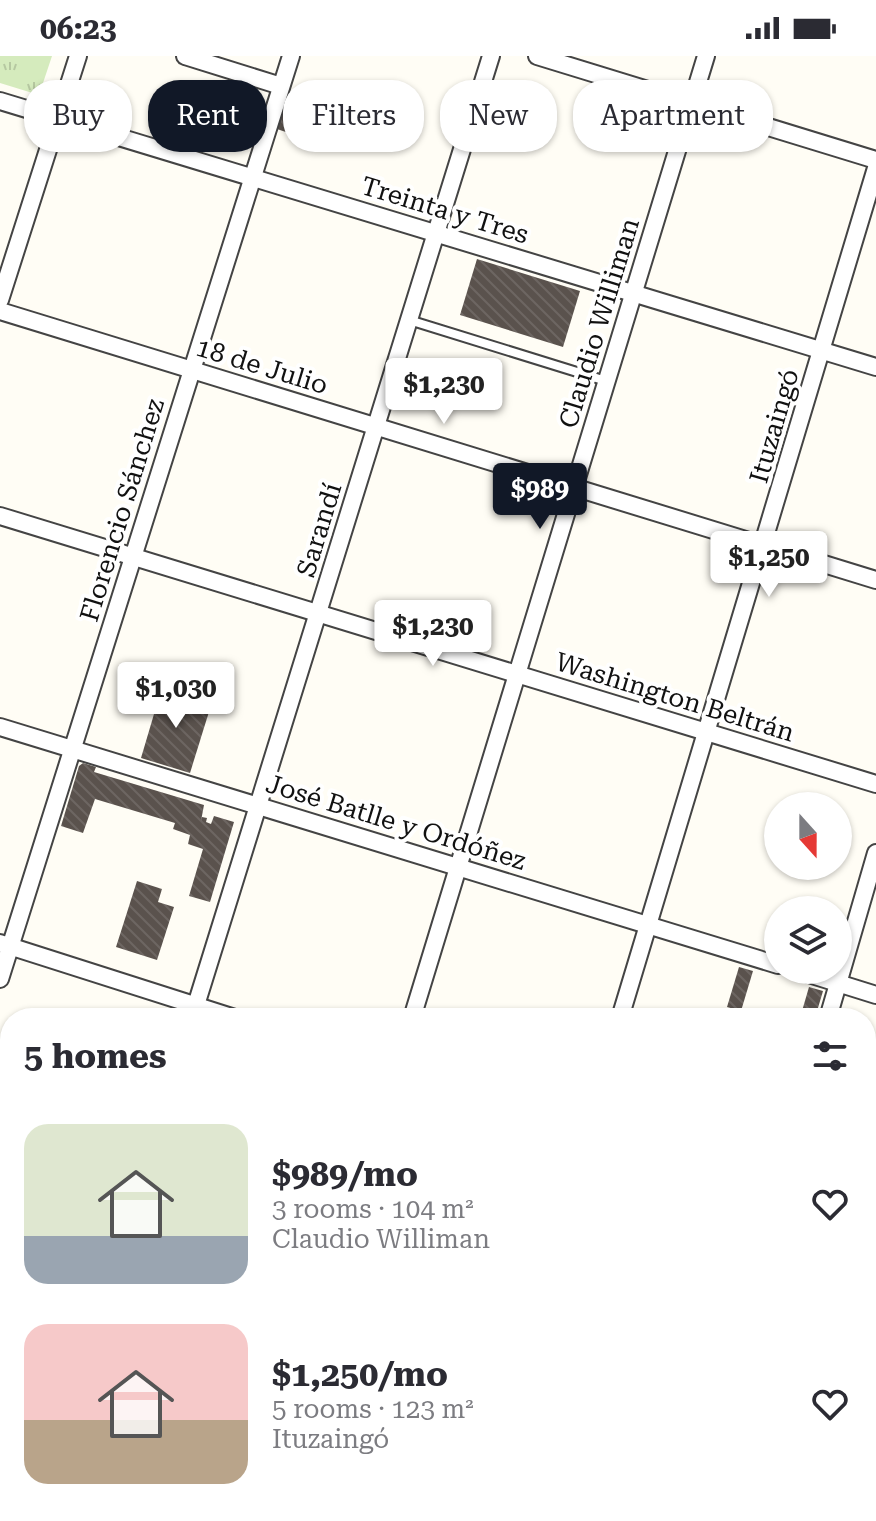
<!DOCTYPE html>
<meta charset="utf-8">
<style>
:root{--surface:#fff;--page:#f7f7f7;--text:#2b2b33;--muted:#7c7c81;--accent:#111827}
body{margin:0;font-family:"Roboto Serif",serif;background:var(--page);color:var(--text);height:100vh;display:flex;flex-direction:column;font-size:30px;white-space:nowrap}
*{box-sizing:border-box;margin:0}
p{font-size:26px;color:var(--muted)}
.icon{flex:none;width:44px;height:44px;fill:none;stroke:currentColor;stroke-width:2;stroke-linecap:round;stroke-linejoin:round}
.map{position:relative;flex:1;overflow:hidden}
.side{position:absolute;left:0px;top:952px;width:876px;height:514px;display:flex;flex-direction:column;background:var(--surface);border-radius:32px 32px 0 0;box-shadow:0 2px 6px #0004}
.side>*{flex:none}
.guide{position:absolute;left:24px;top:24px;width:828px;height:72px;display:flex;gap:16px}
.needle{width:52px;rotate:159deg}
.controls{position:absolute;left:764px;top:736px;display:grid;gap:16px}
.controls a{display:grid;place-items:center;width:88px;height:88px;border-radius:50%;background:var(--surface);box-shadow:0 2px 6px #0004;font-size:40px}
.price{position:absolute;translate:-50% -68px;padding:0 18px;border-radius:8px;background:#fff;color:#222;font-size:26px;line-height:52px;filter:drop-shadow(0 2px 4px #0008)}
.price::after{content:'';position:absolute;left:50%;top:48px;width:24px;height:18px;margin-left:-12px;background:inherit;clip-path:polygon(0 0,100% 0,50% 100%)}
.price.active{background:var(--accent);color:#fff}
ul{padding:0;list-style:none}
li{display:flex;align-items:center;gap:24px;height:200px;padding:0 24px}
li span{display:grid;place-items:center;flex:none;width:224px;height:160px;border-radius:24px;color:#555}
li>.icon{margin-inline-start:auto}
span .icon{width:96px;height:96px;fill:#fffc;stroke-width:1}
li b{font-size:34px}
h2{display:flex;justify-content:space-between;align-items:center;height:96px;padding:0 24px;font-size:34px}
.pill{padding:0 28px;border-radius:32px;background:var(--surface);box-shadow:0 2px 6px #0004;font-size:28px;line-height:72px}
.pill.active{background:var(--accent);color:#fff}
.status{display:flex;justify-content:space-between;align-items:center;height:56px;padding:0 40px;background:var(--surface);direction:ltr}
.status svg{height:22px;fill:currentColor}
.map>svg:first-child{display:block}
</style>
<div class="status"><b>06:23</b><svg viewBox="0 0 49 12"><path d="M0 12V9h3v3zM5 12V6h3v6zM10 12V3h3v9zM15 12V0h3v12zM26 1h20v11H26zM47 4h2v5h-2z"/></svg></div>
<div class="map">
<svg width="876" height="1465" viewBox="0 0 876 1465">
<defs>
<pattern id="grass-tufts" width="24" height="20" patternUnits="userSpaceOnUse" patternTransform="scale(2)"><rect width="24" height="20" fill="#d5ebbd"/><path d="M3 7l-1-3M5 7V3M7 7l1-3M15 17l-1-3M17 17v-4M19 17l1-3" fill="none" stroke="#b6c8a1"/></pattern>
<pattern id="building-back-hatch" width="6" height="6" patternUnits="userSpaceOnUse" patternTransform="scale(2)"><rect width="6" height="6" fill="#5a524d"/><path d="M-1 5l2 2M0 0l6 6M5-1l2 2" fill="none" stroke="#6d6662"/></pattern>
</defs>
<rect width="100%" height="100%" fill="#fffdf5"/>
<path fill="url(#grass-tufts)" d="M0 0H52L39 39 0 27Z"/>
<g fill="url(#building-back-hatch)">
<path d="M284 54 316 64 309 84 277 73Z"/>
<path d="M477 203 580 235 563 291 460 259Z"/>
<path d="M162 631 212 646 190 717 141 702Z"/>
<path d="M83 707 96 711 94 716 204 749 201 765 202 761 207 762 206 766 211 768 214 760 234 766 210 846 189 840 203 793 188 788 190 779 173 773 175 767 95 743 83 777 61 770 79 710Z"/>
<path d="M137 825 162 833 158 846 174 851 157 904 116 891Z"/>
<path d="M739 911 753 915 741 955 727 951Z"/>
<path d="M809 931 823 935 815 962H800Z"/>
</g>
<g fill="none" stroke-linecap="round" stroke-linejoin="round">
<defs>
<path id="service" d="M409 264 606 325"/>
<g id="minor">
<path d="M185 0 281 30"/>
<path d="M537 0 876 104"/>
<path d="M0 45 876 311"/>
<path d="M0 244 78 0"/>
<path d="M0 255 876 524"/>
<path d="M0 460 876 728"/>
<path d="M0 671 778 909"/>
<path d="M0 887 235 962"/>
<path d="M796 914 876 939"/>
<path d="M0 923 291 0"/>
<path d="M192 962 491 0"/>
<path d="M412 962 706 0"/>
<path d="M620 962 876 112"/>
<path d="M828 962 876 797"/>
<path d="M0 1097 10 1100"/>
<path d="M866 1163 876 1167"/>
<path d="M0 1297 10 1300"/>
<path d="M866 1374 876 1378"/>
<path d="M505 1456 532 1465"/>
<path d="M35 1465 38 1456"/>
<path d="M257 1465 260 1456"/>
<path d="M468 1465 471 1456"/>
<path d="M682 1465 684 1456"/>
<path d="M873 1465 876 1456"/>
</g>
</defs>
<use href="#service" stroke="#444" stroke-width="12"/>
<use href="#minor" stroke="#444" stroke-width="20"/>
<use href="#service" stroke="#fff" stroke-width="8"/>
<use href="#minor" stroke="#fff" stroke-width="16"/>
</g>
<g text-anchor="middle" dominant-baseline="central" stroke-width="8" stroke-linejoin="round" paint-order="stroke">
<g font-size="26" fill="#111" stroke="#fff">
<text transform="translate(445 154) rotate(17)">Treinta y Tres</text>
<text transform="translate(599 267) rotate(-73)">Claudio Williman</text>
<text transform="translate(262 310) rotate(17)">18 de Julio</text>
<text transform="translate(774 370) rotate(-74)">Ituzaingó</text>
<text transform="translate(122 454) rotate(-73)">Florencio Sánchez</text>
<text transform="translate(319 474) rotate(-73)">Sarandí</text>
<text transform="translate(675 641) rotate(17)">Washington Beltrán</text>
<text transform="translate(396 766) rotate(17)">José Batlle y Ordóñez</text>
</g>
</g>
</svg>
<div class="controls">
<a><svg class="needle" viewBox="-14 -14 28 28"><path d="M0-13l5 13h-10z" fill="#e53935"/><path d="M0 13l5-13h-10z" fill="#7c7c81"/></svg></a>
<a><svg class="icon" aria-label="layers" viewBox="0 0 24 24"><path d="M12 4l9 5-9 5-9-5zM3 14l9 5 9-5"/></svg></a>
</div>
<b class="price" style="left:444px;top:370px">$1,230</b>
<b class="price active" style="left:540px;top:475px">$989</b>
<b class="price" style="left:769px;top:543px">$1,250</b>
<b class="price" style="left:433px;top:612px">$1,230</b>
<b class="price" style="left:176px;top:674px">$1,030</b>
<div class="guide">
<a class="pill">Buy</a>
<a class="pill active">Rent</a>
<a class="pill">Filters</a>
<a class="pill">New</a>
<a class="pill">Apartment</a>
</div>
<section class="side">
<h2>5 homes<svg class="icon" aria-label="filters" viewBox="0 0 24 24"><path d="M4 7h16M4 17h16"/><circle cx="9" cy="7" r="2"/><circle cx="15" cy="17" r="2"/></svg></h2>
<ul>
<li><span style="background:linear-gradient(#dfe7d0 70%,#9aa5b1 0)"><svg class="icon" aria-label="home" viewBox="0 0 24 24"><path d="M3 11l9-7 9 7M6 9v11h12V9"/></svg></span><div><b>$989/mo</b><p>3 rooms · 104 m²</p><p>Claudio Williman</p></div><svg class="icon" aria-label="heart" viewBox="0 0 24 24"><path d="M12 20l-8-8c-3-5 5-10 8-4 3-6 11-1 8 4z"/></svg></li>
<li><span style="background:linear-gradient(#f6c9c9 60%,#b9a48a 0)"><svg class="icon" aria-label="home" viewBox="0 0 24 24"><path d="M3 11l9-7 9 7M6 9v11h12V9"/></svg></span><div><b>$1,250/mo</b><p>5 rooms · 123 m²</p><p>Ituzaingó</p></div><svg class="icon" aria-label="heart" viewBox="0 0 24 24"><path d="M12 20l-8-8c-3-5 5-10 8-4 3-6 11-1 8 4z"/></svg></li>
</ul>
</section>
</div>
